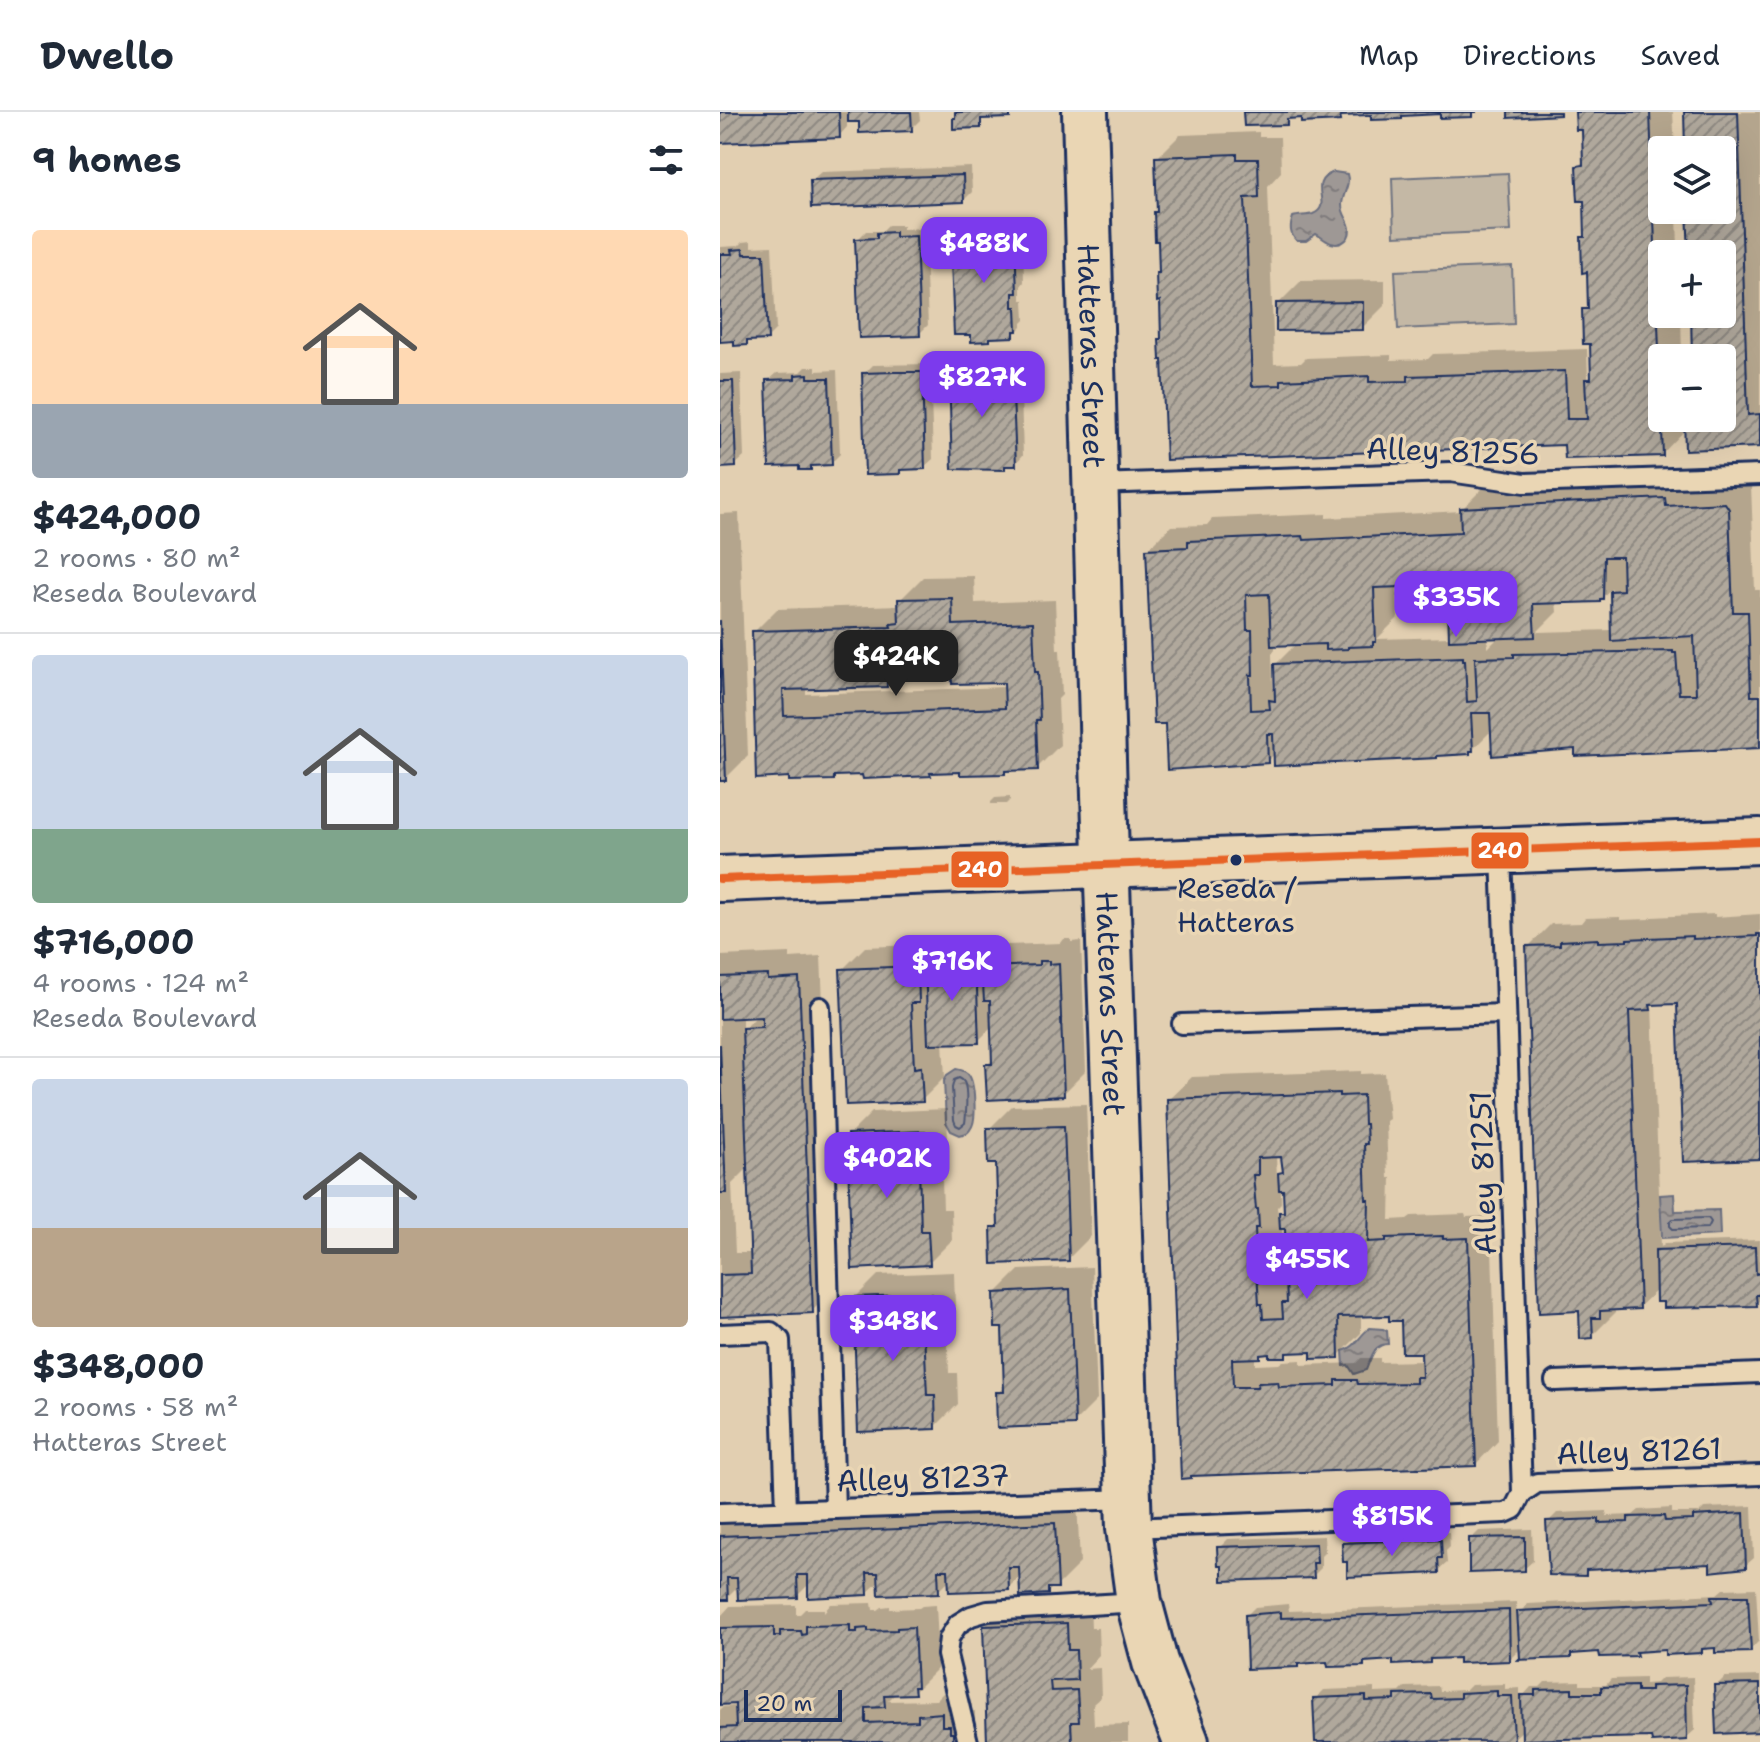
<!DOCTYPE html>
<meta charset="utf-8">
<style>
:root{--surface:#fff;--page:#f6f6f7;--text:#1f2937;--muted:#747a83;--line:#e0e1e3;--accent:#7c3aed}
body{margin:0;font-family:"Shantell Sans",sans-serif;background:var(--page);color:var(--text);height:100vh;display:flex;flex-direction:column;font-size:30px;white-space:nowrap}
*{box-sizing:border-box;margin:0}
p{font-size:26px;color:var(--muted)}
.icon{flex:none;width:44px;height:44px;fill:none;stroke:currentColor;stroke-width:2;stroke-linecap:round;stroke-linejoin:round}
.map{position:relative;flex:1;overflow:hidden}
.sheet{display:flex;flex-direction:column;background:var(--surface);width:720px}
.sheet>*{flex:none}
.tools{position:absolute;left:928px;top:24px;display:grid;gap:16px}
.tools a{display:grid;place-items:center;width:88px;height:88px;border-radius:8px;background:var(--surface);box-shadow:0 8px 32px #0002;font-size:40px}
.scale{position:absolute;left:24px;bottom:20px;width:98px;box-sizing:border-box;padding-left:8px;border:4px solid #1b2f5e;border-top:0;font-size:22px;line-height:28px;white-space:nowrap;color:#1b2f5e;-webkit-text-stroke:6px #ead6b4;paint-order:stroke}
.price{position:absolute;translate:-50% -68px;padding:0 18px;border-radius:16px;background:var(--accent);color:#fff;font-size:26px;line-height:52px;filter:drop-shadow(0 2px 4px #0008)}
.price::after{content:'';position:absolute;left:50%;top:48px;width:24px;height:18px;margin-left:-12px;background:inherit;clip-path:polygon(0 0,100% 0,50% 100%)}
.price.active{background:#222;color:#fff}
ul{padding:0;list-style:none}
li{display:grid;align-content:center;gap:16px;height:424px;padding:0 32px}
li+li{border-top:2px solid var(--line)}
li span{display:grid;place-items:center;height:248px;border-radius:8px;color:#555}
li>.icon{margin-inline-start:auto}
span .icon{width:144px;height:144px;fill:#fffc;stroke-width:1}
li b{font-size:34px}
h2{display:flex;justify-content:space-between;align-items:center;height:96px;padding:0 32px;font-size:34px}
header{display:flex;align-items:center;gap:48px;box-sizing:border-box;height:112px;padding:0 40px;background:var(--surface);border-bottom:2px solid var(--line)}
header strong{font-size:38px}
nav{display:flex;gap:44px;margin-inline-start:auto;font-size:28px}
main{display:flex;flex:1;min-height:0}
.map>svg:first-child{display:block}
</style>
<header>
<strong>Dwello</strong>
<nav><a>Map</a><a>Directions</a><a>Saved</a></nav>
</header>
<main>
<section class="sheet">
<h2>9 homes<svg class="icon" aria-label="filters" viewBox="0 0 24 24"><path d="M4 7h16M4 17h16"/><circle cx="9" cy="7" r="2"/><circle cx="15" cy="17" r="2"/></svg></h2>
<ul>
<li><span style="background:linear-gradient(#ffd9b3 70%,#9aa5b1 0)"><svg class="icon" aria-label="home" viewBox="0 0 24 24"><path d="M3 11l9-7 9 7M6 9v11h12V9"/></svg></span><div><b>$424,000</b><p>2 rooms · 80 m²</p><p>Reseda Boulevard</p></div></li>
<li><span style="background:linear-gradient(#c9d6e8 70%,#7fa58c 0)"><svg class="icon" aria-label="home" viewBox="0 0 24 24"><path d="M3 11l9-7 9 7M6 9v11h12V9"/></svg></span><div><b>$716,000</b><p>4 rooms · 124 m²</p><p>Reseda Boulevard</p></div></li>
<li><span style="background:linear-gradient(#c9d6e8 60%,#b9a48a 0)"><svg class="icon" aria-label="home" viewBox="0 0 24 24"><path d="M3 11l9-7 9 7M6 9v11h12V9"/></svg></span><div><b>$348,000</b><p>2 rooms · 58 m²</p><p>Hatteras Street</p></div></li>
</ul>
</section>
<div class="map">
<svg width="1040" height="1630" viewBox="0 0 1040 1630">
<defs>
<pattern id="water-ripples" width="26" height="14" patternUnits="userSpaceOnUse" patternTransform="scale(2)"><rect width="26" height="14" fill="#9e9895"/><path d="M2 4q2-2 4 0t4 0M15 11q2-2 4 0t4 0" fill="none" stroke="#807c7d"/></pattern>
<pattern id="building-hatch" width="6" height="6" patternUnits="userSpaceOnUse" patternTransform="scale(2)"><rect width="6" height="6" fill="#b0a89c"/><path d="M-1 1l2-2M0 6l6-6M5 7l2-2" fill="none" stroke="#8e8982"/></pattern>
</defs>
<rect width="100%" height="100%" fill="#e2cfb1"/>
<filter id="ink" filterUnits="userSpaceOnUse"><feTurbulence type="fractalNoise" baseFrequency=".0125" numOctaves="2"/><feDisplacementMap in="SourceGraphic" scale="16" xChannelSelector="R" yChannelSelector="G"/><feConvolveMatrix kernelMatrix="1 2 1 2 8 2 1 2 1" color-interpolation-filters="sRGB"/></filter>
<g filter="url(#ink)">
<g fill="#c4b8a5" stroke="#707482" stroke-width="2">
<path d="M788 61 791 119 674 124 672 66Z"/>
<path d="M792 154 794 212 678 217 675 159Z"/>
</g>
<g fill="url(#water-ripples)" stroke="#6a6e7f" stroke-width="2">
<path d="M614 60 627 62C631 73 622 82 622 93 622 103 630 109 630 117 630 130 617 136 607 129 603 127 600 124 596 122L586 129H577C569 122 570 114 573 105 579 103 587 104 593 102 615 93 584 71 614 60Z"/>
<path d="M236 957C241 958 244 958 248 962 255 969 257 1008 251 1016 248 1022 246 1021 240 1023L231 1019 226 1010 224 969 227 963Z"/>
<path d="M954 1082 955 1099 999 1098 1000 1123 942 1126 940 1083Z"/>
<path d="M650 1216 663 1217 667 1219 668 1232C653 1232 651 1247 646 1258L634 1262 628 1253 624 1254 623 1239C637 1235 639 1223 650 1216Z"/>
</g>
<g fill="#0003" fill-rule="evenodd">
<path d="M0 0H199L200 8 191 17 141 8H127V15L119 24 0 29Z"/>
<path d="M857 0H953L955 38H942V98H957L958 142H942V202H961L962 246H942V306H1002V246H974L973 202H1002V142H971L969 98H1002V38H967L966 0H1040V333L966 317 942 342 846 331 448 346 437 46 460 23 539 20V25H560L561 60 548 74 554 252 581 251 586 246 671 243V248L708 247 713 242 867 237 868 267 873 262 872 230 864 198 870 192 869 158 863 126 867 122 866 87 858 54 865 48 864 16Z"/>
<path d="M251 55 252 80 244 88 92 68 101 60Z"/>
<path d="M262 110H275V114H298V122H303L304 170 301 174V188H304L305 208 302 211V214L293 223 272 224 269 227 232 124 240 115H258Z"/>
<path d="M168 113H183V117L204 116 208 213 199 222 137 128 146 119H162Z"/>
<path d="M31 129V135L52 134 56 217 47 226 31 227 26 231 15 227 0 228V135L18 134 22 130Z"/>
<path d="M665 168V193L642 216 558 192 581 169Z"/>
<path d="M290 248V251H300L303 343 295 352H288L284 356 231 262 239 253H247L251 250Z"/>
<path d="M210 252 213 347 204 355 184 356 180 360 144 262 153 253Z"/>
<path d="M86 255H96V259L117 258 120 342 111 351 94 352 90 356 48 269 57 261 81 260Z"/>
<path d="M21 261 24 345 15 353 0 354V262Z"/>
<path d="M1028 369 1031 373 1035 478H1040V634L857 635 773 617 749 641H556L547 649 447 610 428 437 451 414 487 413 492 407 606 402V406L742 399V397L765 374ZM742 471 743 481 730 493 731 525 657 527 678 506 677 473ZM892 476 893 518 817 520 837 500 836 489 879 488ZM767 524H780L768 536ZM577 531 554 554H556L557 576H553L552 542 555 538V532Z"/>
<path d="M19 401 28 644 5 667H0V402Z"/>
<path d="M254 464 255 491 335 488 337 538H340L342 583 338 587 340 633 317 656 287 657 284 660 213 659 210 663 118 662 114 666 71 667 34 520 57 497 180 493V488L203 465ZM233 544 286 568V575L86 582V575L166 573 189 550V545Z"/>
<path d="M290 685V688L286 692H271V690L275 686Z"/>
<path d="M995 802V805L1040 802V1045L959 890 935 891 932 894 941 1135 945 1131 1040 1128V1188L1036 1192 938 1177 919 1195 895 1196V1201L872 1224 861 1197 808 835 831 812 861 811 865 806 900 805V808L929 807 932 805Z"/>
<path d="M344 827H351V830L361 829 366 959 343 982 267 953 274 946 273 914 258 929 223 930 225 965 202 988 122 858 145 835 220 832V840L230 830 278 828 279 841 287 833 341 831Z"/>
<path d="M70 841V846L101 844 115 1176 92 1199 0 1203V844ZM38 903 22 919V904ZM29 1055 33 1141H15L12 1072Z"/>
<path d="M641 959V962L665 961 669 1007 666 1009 668 1066H671L670 1108 687 1107 691 1104 745 1102 746 1105 771 1104 778 1329 756 1352 473 1362 471 1364 449 987 472 965ZM563 1042 564 1057 557 1065 556 1043ZM561 1076H565L566 1097 558 1104 557 1095 561 1091ZM562 1115H566L568 1147 560 1155 559 1137 563 1133ZM671 1202 682 1207 703 1239V1249L660 1250V1246H641L636 1251 581 1253V1248L563 1249 559 1252 535 1253V1245L539 1244 543 1241 565 1243 569 1239 593 1238 618 1244 641 1221V1203Z"/>
<path d="M366 992 371 1124 348 1147 273 1116 280 1109 278 1050 269 1017 292 994Z"/>
<path d="M227 997 228 1030 221 1037 223 1097H231L232 1128 209 1151 129 1023 152 1000Z"/>
<path d="M372 1155 377 1288 354 1311 278 1281 286 1274 284 1214 276 1181 299 1158Z"/>
<path d="M234 1160 235 1194 227 1202 229 1261H237L238 1292 215 1315 135 1186 158 1163Z"/>
<path d="M357 1389 360 1451 337 1474H334L328 1480 301 1463 288 1476 231 1466 218 1479 161 1468 147 1481 90 1471 77 1484 20 1473 7 1486H0V1403Z"/>
<path d="M1032 1394 1034 1446 1025 1454 992 1450 872 1455 865 1462 828 1410 837 1401 886 1399 887 1404 913 1403 919 1398 952 1396V1401H979L984 1396Z"/>
<path d="M812 1417 813 1449 804 1457 751 1427 759 1419Z"/>
<path d="M729 1420 730 1435 726 1439 727 1451 718 1459 624 1432 633 1423Z"/>
<path d="M604 1424 605 1440 601 1444V1456L593 1464 499 1436 508 1427Z"/>
<path d="M1036 1476 1039 1529 1030 1538 997 1534 985 1535 981 1539 947 1536 920 1537 916 1542 881 1538 855 1540 850 1544 801 1536 790 1547 741 1544 713 1545 709 1549 675 1546 648 1547 643 1552 609 1548 581 1550 577 1554 527 1503 535 1495 568 1492 569 1499 796 1490 797 1503 808 1492 997 1482 1003 1477Z"/>
<path d="M370 1489 371 1516H378L379 1543 366 1557 380 1556 381 1585 373 1592 374 1613 408 1612V1630H269L265 1514 288 1491Z"/>
<path d="M152 1491 153 1498H158L162 1495 170 1494V1497L199 1496 202 1494 216 1493 219 1550 217 1552V1557L194 1580H177L168 1589 216 1588 223 1581 244 1579V1592H252V1599H255V1630H0V1598L3 1595 17 1594V1590L0 1591V1505L10 1494 76 1493V1502H80L85 1497H104V1500L111 1492Z"/>
<path d="M1040 1564V1618L996 1574 1005 1565Z"/>
<path d="M973 1565 975 1618 966 1626 933 1623 804 1617 793 1627 726 1630H597L595 1587 604 1578 654 1576V1581L680 1580 685 1575 719 1574 720 1579 746 1578 751 1573 785 1572V1577L800 1576V1587L811 1575H820L825 1570 860 1569V1573H886L891 1567 925 1566V1572L936 1571 941 1566Z"/>
</g>
<g fill="none" stroke-linecap="round" stroke-linejoin="round">
<g stroke="#4f5974" stroke-width="2">
<path d="M239 966C241 967 243 968 244 970 248 977 246 1004 245 1011L240 1015 236 1013 234 1008 232 976 234 968Z"/>
<path d="M988 1106 991 1110 988 1116 953 1117 950 1114V1110L953 1107Z"/>
</g>
</g>
<g fill="url(#building-hatch)" stroke="#1b2f5e" stroke-width="2" fill-rule="evenodd">
<path d="M0 0H119L120 26 0 31Z"/>
<path d="M128 0H191L192 19 139 21V10H128Z"/>
<path d="M235 0H290V6L261 7V16L233 17V6H235Z"/>
<path d="M523 0H757H752V5L720 6V2L682 4V7L651 8V3L620 4 621 9 581 11V6L567 7V13L524 14Z"/>
<path d="M788 0H840V3L788 6Z"/>
<path d="M855 0H930L943 344 845 347 844 333 446 348 442 248H440L439 227H441L440 189 437 190 436 161H439L438 129H435L434 100H437L435 45 517 42V47H538L539 85 525 86 532 274 561 273V268L649 264V270L688 269V264L845 259 847 307H867L865 267H871L870 232H863L862 197H868L867 160 862 161 861 125H865L864 89H858L856 54 863 53 862 18H856Z"/>
<path d="M964 0H1018L1028 303 1040 302V335L965 338 964 306H1002V246H972L971 202H1002V142H969L967 98H1002V38H965Z"/>
<path d="M243 63 244 90 91 96 90 68Z"/>
<path d="M251 118H267V122L290 121V129H295L297 181H293V195H296L297 219H294V225L270 226V229L251 230V223H234L230 123 252 122Z"/>
<path d="M175 120V125L196 124 200 224 139 226 135 127 157 126V121Z"/>
<path d="M23 137 24 142H44L48 228 27 229V233L14 234V229L0 230V142H12L11 138Z"/>
<path d="M643 190V218L556 219V191Z"/>
<path d="M282 256V259H292L296 354H285V358L232 357 229 261H240V257Z"/>
<path d="M174 260H202L205 357 180 358V362L145 363 142 261Z"/>
<path d="M88 262V266H109L112 353 91 354V358H79V354L49 355 46 268 75 267V263Z"/>
<path d="M0 269H13L16 355 0 356Z"/>
<path d="M945 386 946 394 1005 391 1009 397 1013 500H1028L1031 584H1040V636L855 644V637L772 644 770 601H751L753 639H750V642L717 644V646L554 654 553 622H547L548 651 447 658 445 612H434L426 437 468 435V429L583 424 584 428 741 420 740 396ZM884 445H902L903 478 890 479 891 529 974 524 976 582H959L956 541H953V539L794 542V545L755 546 757 589 747 590 745 548H743V545L554 552 555 589 549 588 550 597 531 598 530 563H533L532 518H527L526 483 549 482 551 534 605 532V538L628 537V535L653 534V530H656L654 476 740 473 741 492 728 493 729 528 815 525 813 492 880 490V487H883Z"/>
<path d="M232 486 233 513 313 510 315 560H318L320 608H316L318 658 285 659V662L240 663V660L210 661 211 664 143 667 142 663 114 664V668L69 669V665L36 667 32 519 171 515 170 512 179 511 178 487ZM231 546 232 572 284 571 285 596 64 604 63 578 167 575 166 548Z"/>
<path d="M0 508 6 669H0Z"/>
<path d="M1037 822H1040V1047L963 1050 957 892 930 893 931 898 909 899 920 1197 880 1199V1206H872L873 1226 860 1227 859 1199 819 1201 806 834 840 833V829L878 827V830L907 829V827L973 824V827L1037 824Z"/>
<path d="M319 849H329V852L339 851 344 984 267 988 265 952H272L270 889H264L262 855 319 853Z"/>
<path d="M256 850 259 931 208 932 205 852Z"/>
<path d="M198 854 199 891H191L194 956 201 955 203 990 126 993 120 857Z"/>
<path d="M48 863V868L79 866 93 1201 0 1205V1163L31 1162 22 916 42 915V905L0 907V865Z"/>
<path d="M0 932 6 1081H0Z"/>
<path d="M619 981V984L643 983 644 1012H646L647 1032H644L646 1088H649L648 1130 666 1129V1126L723 1124V1127L748 1126 756 1354 471 1364V1366L461 1367 447 987ZM561 1045 563 1060 558 1061 559 1078H563L564 1100H559L560 1117H565L566 1151H561L563 1167H566L567 1191H562L563 1206 543 1207 542 1192H539L537 1158H541L540 1139H536L535 1116H539L538 1097H536L533 1063H538V1046ZM630 1147 631 1164 613 1165 611 1148ZM669 1204V1209H681L682 1241H701L702 1265H696V1271L638 1272 637 1268H616V1273L559 1275 558 1270 538 1271 537 1275H513L512 1247 540 1246V1243L549 1242V1245H566V1241L591 1240V1247L619 1246 618 1205Z"/>
<path d="M344 1014 349 1149 272 1152 271 1115H278L276 1052H268L267 1016Z"/>
<path d="M205 1019 206 1055H199L201 1119H208L210 1153 132 1157 127 1022Z"/>
<path d="M1035 1135 1036 1162 1040 1161V1183H1036L1037 1194 943 1196V1190H936L935 1138Z"/>
<path d="M350 1177 355 1313 277 1316 276 1280H284L282 1216H275L274 1181Z"/>
<path d="M212 1182 213 1218 204 1219 207 1283H215L216 1317 138 1320 133 1185Z"/>
<path d="M1024 1401 1026 1456 990 1460V1452L866 1458V1464L829 1463 826 1409 879 1407V1411L908 1410V1405L944 1404 945 1409 973 1408V1404Z"/>
<path d="M335 1411 338 1476H328V1482L300 1484 299 1455H288L289 1478 229 1480 228 1458H218L219 1481 159 1483 158 1461H147L148 1483 88 1486V1463H77L78 1486 18 1488 17 1466H7L8 1488H0V1424Z"/>
<path d="M805 1425V1459L749 1461V1426Z"/>
<path d="M721 1427 722 1446H718L719 1461 627 1465V1450H623L622 1431Z"/>
<path d="M596 1432 597 1451H593L594 1466 502 1469V1454H498L497 1435Z"/>
<path d="M992 1484H1028L1031 1540 995 1541V1536L982 1537V1541L945 1543V1538L916 1540 917 1544 880 1545 879 1540 851 1542V1546L798 1548 800 1546 797 1499 993 1490Z"/>
<path d="M789 1498 790 1549 739 1551V1546L710 1547V1551L673 1553V1548L644 1550V1554L608 1555 607 1550 578 1552V1555L527 1557 525 1503 561 1500V1506Z"/>
<path d="M347 1511 348 1538H356L357 1568 330 1569 331 1579 357 1578 359 1610H351L352 1630H267L263 1514Z"/>
<path d="M130 1513V1520H137V1517L148 1516V1519L177 1518V1516L194 1515 197 1575H194L195 1582 164 1583 165 1595 146 1596V1611L198 1609V1603L222 1601V1614H230V1621H233V1630H0V1616L16 1615 15 1592 0 1593V1516L54 1515V1524H60V1519H81L82 1523 86 1522V1514Z"/>
<path d="M1040 1572V1620L996 1622 994 1573Z"/>
<path d="M966 1573 967 1628 932 1630 931 1625 802 1628 801 1583H815V1578L852 1577V1581H881V1575L917 1574V1579H931V1574Z"/>
<path d="M777 1579V1584H792L794 1629 595 1630 593 1586 646 1584V1589L675 1588V1583L711 1582 712 1587 740 1586V1581Z"/>
</g>
<g fill="none" stroke-linecap="round" stroke-linejoin="round">
<defs>
<g id="lane">
<path d="M376 372 730 360 805 371 1040 363"/>
<path d="M100 895 115 1397"/>
<path d="M462 912 786 902"/>
<path d="M0 1222 51 1220 60 1228 66 1398"/>
<path d="M835 1269 1040 1261"/>
<path d="M802 1381 817 1371 1040 1363"/>
<path d="M0 1401 408 1387"/>
<path d="M409 1416 785 1401 794 1397 802 1381 781 739"/>
<path d="M248 1630 227 1543 229 1526 238 1512 251 1504 268 1499 419 1490"/>
</g>
<g id="secondary">
<path id="s1" d="M365 0 384 683 409 1416 419 1490 435 1550 466 1630"/>
</g>
<path id="primary" d="M0 767 1040 729"/>
</defs>
<use href="#lane" stroke="#1b2f5e" stroke-width="24"/>
<use href="#secondary" stroke="#1b2f5e" stroke-width="50"/>
<use href="#primary" stroke="#1b2f5e" stroke-width="50"/>
<use href="#lane" stroke="#ead6b4" stroke-width="18"/>
<use href="#secondary" stroke="#ead6b4" stroke-width="44"/>
<use href="#primary" stroke="#ead6b4" stroke-width="44"/>
<defs>
<path id="bus-1" d="M0 767 1040 729"/>
</defs>
<use href="#bus-1" stroke="#ead6b4" stroke-width="14"/>
<use href="#bus-1" stroke="#e76225" stroke-width="8"/>
</g>
</g>
<circle fill="#1b2f5e" stroke="#ead6b4" stroke-width="3" cx="516" cy="748" r="7"/>
<g text-anchor="middle" dominant-baseline="central" stroke-width="7" stroke-linejoin="round" paint-order="stroke">
<g font-size="28" fill="#1b2f5e" stroke="#ead6b4">
<text x="516" y="776">Reseda /<tspan x="516" dy="34">Hatteras</tspan></text>
</g>
<g font-size="30" fill="#1b2f5e" stroke="#ead6b4">
<text stroke="none"><textPath href="#s1" startOffset="244">Hatteras Street</textPath></text>
<text transform="translate(733 339) rotate(2)">Alley 81256</text>
<text stroke="none"><textPath href="#s1" startOffset="892">Hatteras Street</textPath></text>
<text transform="translate(763 1061) rotate(-92)">Alley 81251</text>
<text transform="translate(919 1339) rotate(-2)">Alley 81261</text>
<text transform="translate(203 1366) rotate(-2)">Alley 81237</text>
</g>
</g>
<g stroke="#ead6b4" stroke-width="3">
<rect x="750" y="719" width="60" height="39" rx="8" fill="#e76225"/>
<rect x="230" y="738" width="60" height="39" rx="8" fill="#e76225"/>
</g>
<g font-size="22" text-anchor="middle" font-weight="bold" fill="#fff">
<text x="780" y="746">240</text>
<text x="260" y="765">240</text>
</g>
</svg>
<div class="tools">
<a><svg class="icon" aria-label="layers" viewBox="0 0 24 24"><path d="M12 4l9 5-9 5-9-5zM3 14l9 5 9-5"/></svg></a>
<a>+</a>
<a>−</a>
</div>
<div class="scale">20 m</div>
<b class="price" style="left:264px;top:173px">$488K</b>
<b class="price" style="left:262px;top:307px">$827K</b>
<b class="price" style="left:736px;top:527px">$335K</b>
<b class="price active" style="left:176px;top:586px">$424K</b>
<b class="price" style="left:232px;top:891px">$716K</b>
<b class="price" style="left:167px;top:1088px">$402K</b>
<b class="price" style="left:587px;top:1189px">$455K</b>
<b class="price" style="left:173px;top:1251px">$348K</b>
<b class="price" style="left:672px;top:1446px">$815K</b>
</div>
</main>
